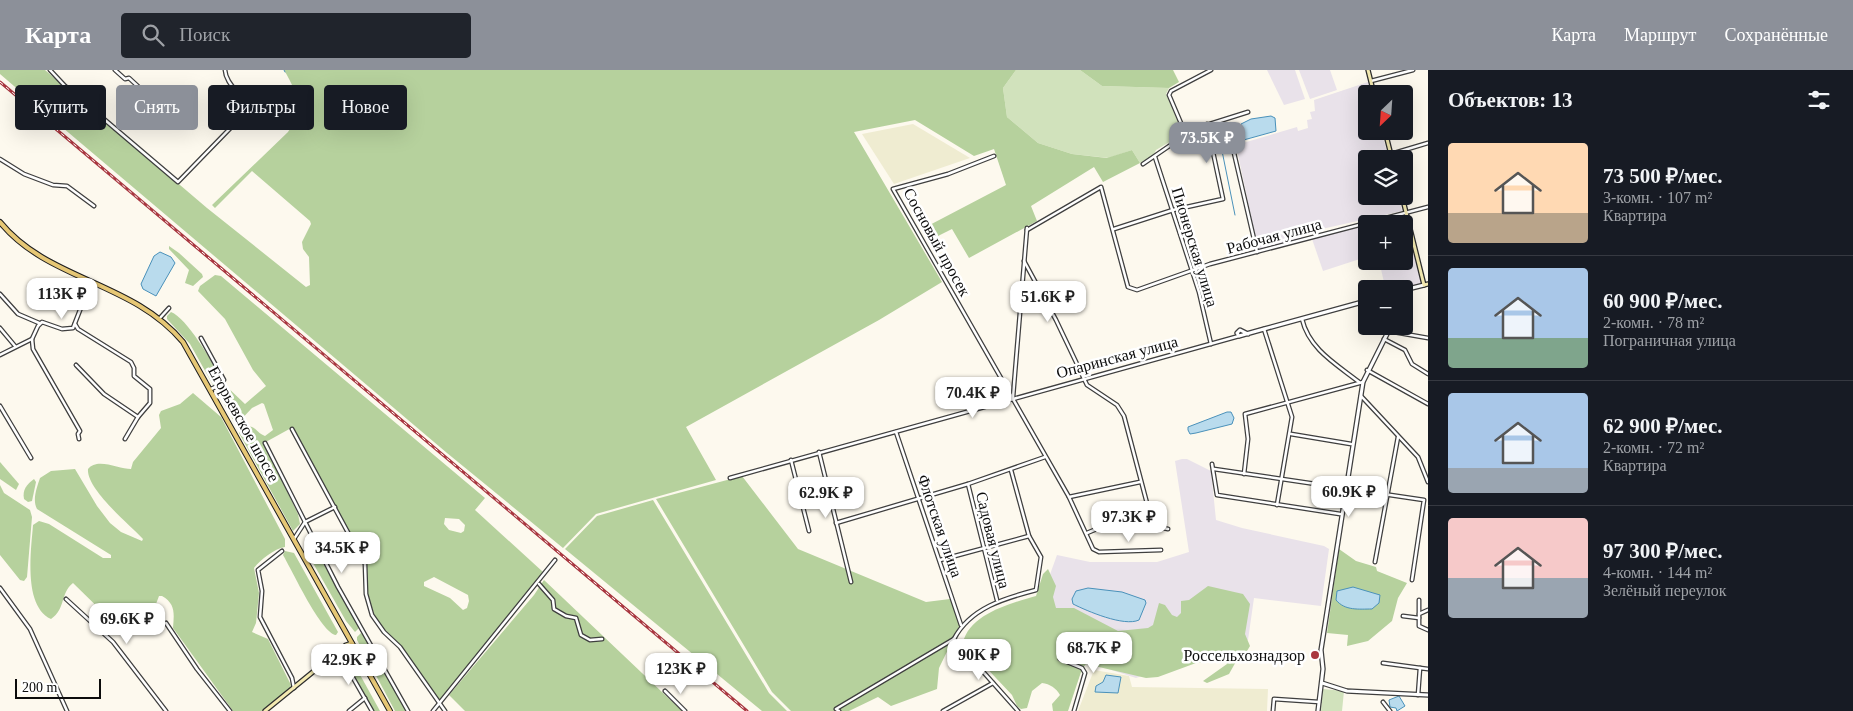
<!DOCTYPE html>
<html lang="ru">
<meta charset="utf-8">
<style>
:root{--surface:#171b24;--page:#20242c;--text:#f1f3f6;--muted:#9ea1a6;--line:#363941;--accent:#8c9099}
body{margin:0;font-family:Georgia,serif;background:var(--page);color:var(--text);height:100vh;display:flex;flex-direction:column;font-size:19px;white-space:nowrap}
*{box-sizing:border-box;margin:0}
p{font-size:16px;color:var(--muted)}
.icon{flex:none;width:28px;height:28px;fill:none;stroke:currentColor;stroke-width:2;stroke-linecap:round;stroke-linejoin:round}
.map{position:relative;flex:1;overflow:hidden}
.side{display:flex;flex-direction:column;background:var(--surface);width:425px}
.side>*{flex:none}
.hud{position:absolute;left:15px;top:15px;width:475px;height:45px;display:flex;gap:10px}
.needle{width:32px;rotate:205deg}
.fabs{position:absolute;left:1358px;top:15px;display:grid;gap:10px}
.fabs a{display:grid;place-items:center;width:55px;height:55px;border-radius:5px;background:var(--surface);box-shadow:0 5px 20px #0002;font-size:25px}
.scale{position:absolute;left:15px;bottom:12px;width:86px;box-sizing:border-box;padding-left:5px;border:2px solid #0c0c0c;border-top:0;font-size:14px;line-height:18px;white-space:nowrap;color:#0c0c0c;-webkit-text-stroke:4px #fff;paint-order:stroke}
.price{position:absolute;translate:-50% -42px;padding:0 11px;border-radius:10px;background:#fff;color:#222;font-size:16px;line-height:32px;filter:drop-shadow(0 1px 2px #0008)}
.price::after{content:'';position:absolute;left:50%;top:30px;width:15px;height:11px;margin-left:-8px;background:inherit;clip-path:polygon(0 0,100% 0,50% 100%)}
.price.selected{background:var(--accent);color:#fff}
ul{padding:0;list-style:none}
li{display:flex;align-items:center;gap:15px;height:125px;padding:0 20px}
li+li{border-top:1px solid var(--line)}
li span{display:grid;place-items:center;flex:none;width:140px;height:100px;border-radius:5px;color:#555}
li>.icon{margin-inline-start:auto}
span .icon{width:60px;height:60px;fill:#fffc;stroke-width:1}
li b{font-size:21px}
h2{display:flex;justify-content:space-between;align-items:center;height:60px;padding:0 20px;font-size:21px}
.tag{padding:0 18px;border-radius:5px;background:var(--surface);box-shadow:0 5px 20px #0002;font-size:18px;line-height:45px}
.tag.selected{background:var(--accent);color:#fff}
header{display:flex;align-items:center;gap:30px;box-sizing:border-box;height:70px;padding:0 25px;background:var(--accent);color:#fff}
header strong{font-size:24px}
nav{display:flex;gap:28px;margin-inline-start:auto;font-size:18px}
.search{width:350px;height:45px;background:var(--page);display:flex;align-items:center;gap:12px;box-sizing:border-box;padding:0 18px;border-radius:5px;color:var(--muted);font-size:19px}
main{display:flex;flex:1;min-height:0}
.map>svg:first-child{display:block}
</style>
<header>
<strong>Карта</strong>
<div class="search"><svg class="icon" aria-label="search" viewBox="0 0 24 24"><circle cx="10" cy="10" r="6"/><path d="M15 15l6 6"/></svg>Поиск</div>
<nav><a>Карта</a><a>Маршрут</a><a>Сохранённые</a></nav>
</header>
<main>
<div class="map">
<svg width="1428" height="641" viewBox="0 0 1428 641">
<rect width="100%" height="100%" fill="#fdf9ee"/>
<g fill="#e9e2ea">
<path d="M1267 0H1295L1305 29 1284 35Z"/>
<path d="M1299 0H1330L1337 20 1310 29Z"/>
<path d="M1368 12 1371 24H1366V61H1381L1389 89H1366V126H1398L1402 141 1304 163V168L1258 180 1236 75 1297 57 1298 61 1308 58 1307 50 1312 49 1310 42 1315 41 1314 30Z"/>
<path d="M1405 146 1422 214 1404 218 1403 213 1391 210 1384 212 1379 191H1404V154H1372Z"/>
<path d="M1366 155V187L1323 201 1312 169Z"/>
<path d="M1182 389H1187L1211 401 1216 450 1242 458 1324 476 1329 479 1321 536 1254 528 1248 570 1136 608 1090 593 1044 521 1057 485 1090 492H1157L1189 482 1175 391Z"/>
</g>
<g fill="#efecd1">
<path d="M913 54 970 88 894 114 862 64Z"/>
<path d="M1094 600 1129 606 1132 617 1268 619 1267 641H1078Z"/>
</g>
<g fill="#d1e2bc">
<path d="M1016 0H1080L1102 16 1169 18 1166 24 1183 64 1156 80 1153 86 1140 93 1132 80 1109 88 1072 84 1038 73 1007 47 1003 18Z"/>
<path d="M1323 619 1344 621 1342 641H1321Z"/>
</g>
<g fill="#b6d19d" fill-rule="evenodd">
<path d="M0 0H45L207 138 306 217 310 215 309 187 303 179 302 172 311 154 310 151 252 101 215 138 212 135 288 62C304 39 297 22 284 0H1016L1003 18 1007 47 1038 73 1072 84 1107 88 1132 80 1140 93 1103 112 1094 97 1031 136 1037 151 969 188 952 159 928 171 922 159 1006 115 994 79 974 86 915 50 854 62 942 212 879 250 686 357 716 410 596 444 563 478 447 383 56 52 0 4Z"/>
<path d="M1080 0H1173L1179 12 1169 18 1102 16Z"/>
<path d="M169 176 179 183 202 204 203 207 193 216 185 213 189 200 169 179Z"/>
<path d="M215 205 221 206 485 428 475 440 543 502 440 631 401 576 377 552 367 524 366 494 293 357 264 373 298 444 300 454 293 461 239 363 240 359C256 352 253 361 265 366L273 360 264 334 262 333 252 338 236 355 217 321 216 318 224 314 245 334 266 316 253 300 225 249 198 221 200 216ZM445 448 459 449 465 455 464 461 461 463 449 460 444 454ZM434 507 468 525 469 531 467 538 463 540 450 528 424 516V512Z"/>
<path d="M171 242C187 248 212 292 221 307L219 314 213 315 190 274 167 249V246Z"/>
<path d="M193 323 221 347 285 469V477C274 479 261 489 254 498L259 523 256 553 252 562 268 569 291 615 289 619 262 641H233L173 558C174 544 176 534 162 526H159L156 534 120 559 73 513C60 523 66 539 51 549 23 536 31 481 33 455L39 451 49 454 103 488H111V485L37 439C32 430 37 417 40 408L51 401 75 399 97 436 110 453 121 462 142 471 143 469C130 455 86 419 88 399 97 387 119 399 131 399L133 392 161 358 159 345 161 341 180 334Z"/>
<path d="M0 392 19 414 16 420 0 409Z"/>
<path d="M742 406 798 479 926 532 950 529 961 553 939 598 937 619 891 636 878 627 849 641H791L772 622 656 429Z"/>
<path d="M34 409 36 412 32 431 28 432 24 429C22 420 27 414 34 409Z"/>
<path d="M0 415 4 423 30 440 32 447 27 507 24 511 20 510 0 485Z"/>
<path d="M653 430 769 623 787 641H762L565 479 597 446Z"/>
<path d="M308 472 315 479 356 551 359 558 355 562 346 551 305 479Z"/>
<path d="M1339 479 1356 491 1376 497 1377 501 1407 513 1398 528 1392 551 1368 571 1347 576 1348 565 1327 563Z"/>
<path d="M285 481 294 483 338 562 336 565C321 563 292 500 283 485Z"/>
<path d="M1048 499 1056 516 1053 527 1056 538H1074L1118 561 1148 558 1153 555 1159 533 1165 535 1172 545 1177 547 1181 543V531L1189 530 1208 516 1243 524 1250 534 1245 564 1250 576 1247 581 1238 588 1229 604 1207 613 1203 611 1227 594 1224 589 1196 593 1158 607 1146 608 1086 594 1082 599 1068 641H1053L1052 634 1060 625C1056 618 1050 614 1042 613L1032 621 1027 638 1021 639 1017 636 1012 625 963 573C969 544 1012 533 1036 526L1043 504Z"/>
<path d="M544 510 682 641H465L449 625 534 525Z"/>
<path d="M361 563 363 564 406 641H395L357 570V567Z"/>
<path d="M347 587 353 592 380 641H374L345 591Z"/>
</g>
<g fill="#b9dbed" stroke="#4a91ba">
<path d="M287 20 293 22 294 26 280 38 276 34Z"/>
<path d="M1271 46 1275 48 1276 61 1240 71 1238 62 1241 54 1251 49Z"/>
<path d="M160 182 171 187 175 193 156 226 143 219 141 214 154 186Z"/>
<path d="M1227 342H1231L1234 348 1232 354 1196 363 1190 364 1188 360V357Z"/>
<path d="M1353 517 1380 525 1379 533 1372 539C1359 539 1345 541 1336 530L1337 521Z"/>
<path d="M1088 518 1122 522 1145 530 1146 533 1139 550C1124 557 1087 541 1073 534L1072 529 1076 521Z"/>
<path d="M1106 605 1121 607 1118 623 1095 622 1096 616 1103 612Z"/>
<path d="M1399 626 1405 636 1397 641 1396 638 1390 637 1389 630Z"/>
</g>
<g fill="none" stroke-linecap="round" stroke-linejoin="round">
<g stroke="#4a91ba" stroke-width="1">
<path d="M284 0 285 2"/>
<path d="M1220 71 1235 145"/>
</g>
<defs>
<g id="minor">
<path d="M50 0 65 16 178 112 247 41C245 25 226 16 225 0"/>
<path d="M115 0 125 9 129 8 155 32"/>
<path d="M1371 11 1413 0"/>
<path d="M1186 65 1169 25 1171 21 1211 0"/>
<path d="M1234 83 1257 182"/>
<path d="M1391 84 1428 73"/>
<path d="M994 86 948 104 893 119 1069 427 1093 479 1099 482 1161 480"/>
<path d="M1155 87 1199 222 1211 274"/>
<path d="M0 89 24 104 53 115 67 116 94 136"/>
<path d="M1143 94 1194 59 1248 42"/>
<path d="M1114 159 1173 140 1223 129 1207 54"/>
<path d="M1027 160 1101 117 1128 217 1137 220 1210 194 1428 137"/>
<path d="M1024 191 1056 250 1087 315 1117 335 1124 346 1153 456 1168 459"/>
<path d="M0 224 18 244 39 253"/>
<path d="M159 249 169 238"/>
<path d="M1302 249C1309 279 1336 294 1359 312"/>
<path d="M75 254 78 259 131 292 134 298V306L150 319V333L138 347 125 369"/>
<path d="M0 258 15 276"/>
<path d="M1264 259 1292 347 1277 435"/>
<path d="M1388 261 1428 268"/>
<path d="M201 268 224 310 222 314 211 319"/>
<path d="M1384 269 1405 280 1412 294 1428 304"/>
<path d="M0 285 32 269"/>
<path d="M76 295 104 324 138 347"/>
<path d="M1367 300 1428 334"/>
<path d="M1361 326 1418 387 1428 412"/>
<path d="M1013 327 1027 158"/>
<path d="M0 336 31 388"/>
<path d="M292 359 365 494 366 524 372 545 384 562 400 577 445 641"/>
<path d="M896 362 961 555"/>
<path d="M1291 364 1351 374"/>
<path d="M79 369 78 364 80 361 33 279 32 269 38 256 42 252 62 259 73 258 91 212"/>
<path d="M265 373 338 517 408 641"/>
<path d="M819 382 851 512"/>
<path d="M791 390 809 461"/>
<path d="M1212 394 1217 425 1340 444"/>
<path d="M1214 399 1424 430 1412 510"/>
<path d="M1244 404 1248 369 1245 344 1363 312"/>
<path d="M730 408 1239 266"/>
<path d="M968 414 997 530"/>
<path d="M1069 427 1140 412"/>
<path d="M836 453 968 414 1045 387"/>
<path d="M1087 463 1149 437"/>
<path d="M294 469 305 452 335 437"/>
<path d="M282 481 258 500 262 521 260 547 292 608 294 618"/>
<path d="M940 490 1029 466"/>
<path d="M1375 492 1398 367"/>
<path d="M539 514 553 530 554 539 566 546 576 548 581 565 590 570 602 569"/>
<path d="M0 518 30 559 67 641"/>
<path d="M66 529 113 572 166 641"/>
<path d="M1419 530V544"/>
<path d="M1428 540 1419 544V556L1428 560"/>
<path d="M1403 546 1419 548"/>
<path d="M166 553 197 599 230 641"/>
<path d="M954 569C970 538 1005 528 1036 520L1041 487 1029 466 1011 400"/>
<path d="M954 569 1018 641"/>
<path d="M336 583 344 592 372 641"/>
<path d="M1060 589 1082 598 1085 603 1074 641"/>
<path d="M1383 593 1420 598"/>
<path d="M665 621 685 641"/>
<path d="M1418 625 1420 598 1428 599"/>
<path d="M1383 632 1390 641"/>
<path d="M349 641 365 628"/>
<path d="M433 641 555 490"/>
<path d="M839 641 836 639 954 569"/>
<path d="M943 641 993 613"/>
<path d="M1273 641 1274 629 1319 632"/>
</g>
<g id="tertiary">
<path d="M1404 220 1424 215"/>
<path d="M1404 233 1411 218"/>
<path d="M1248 264 1240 260 1237 263 1239 266 1264 259 1366 231"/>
<path d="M1322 613 1347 621 1428 625"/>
<path d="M1318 641 1323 599 1321 580 1363 312 1391 256"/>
</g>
<g id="secondary">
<path d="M1368 0 1374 24"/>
<path d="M1385 61 1392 89"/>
<path d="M1402 126 1424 215 1428 214"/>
<path d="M265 641 346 575 352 573"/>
</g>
<path id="primary" d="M0 152C48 211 132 211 183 272L390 641"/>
</defs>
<use href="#minor" stroke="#3f3f3f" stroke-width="5"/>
<use href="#tertiary" stroke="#3f3f3f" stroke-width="5.5"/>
<use href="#secondary" stroke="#2e2e2e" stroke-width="5.5"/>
<use href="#primary" stroke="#1d1d1d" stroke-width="6"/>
<use href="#minor" stroke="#fff" stroke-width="2.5"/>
<use href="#tertiary" stroke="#fff" stroke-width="3"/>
<use href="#secondary" stroke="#f4eab1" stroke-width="3"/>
<use href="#primary" stroke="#e6c775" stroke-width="4"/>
<defs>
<path id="rail" d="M0 12 747 641"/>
</defs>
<use href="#rail" stroke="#a93740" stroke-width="3"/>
<use href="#rail" stroke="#fff" stroke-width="1" stroke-dasharray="4" stroke-linecap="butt"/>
</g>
<circle fill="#a93740" stroke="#fff" stroke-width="2" cx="1315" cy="585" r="5"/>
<g text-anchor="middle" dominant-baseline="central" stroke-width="5" stroke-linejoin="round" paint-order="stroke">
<g font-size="16" fill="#0c0c0c" stroke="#fff">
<text transform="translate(1274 166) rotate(-15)">Рабочая улица</text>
<text transform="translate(937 172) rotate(61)">Сосновый просек</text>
<text transform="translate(1195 177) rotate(73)">Пионерская улица</text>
<text transform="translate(1117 287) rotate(-15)">Опаринская улица</text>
<text transform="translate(244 354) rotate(61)">Егорьевское шоссе</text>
<text transform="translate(940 456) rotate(71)">Флотская улица</text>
<text transform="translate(993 470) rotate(76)">Садовая улица</text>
</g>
<g font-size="16" fill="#0c0c0c" stroke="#fff" text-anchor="end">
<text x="1305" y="585">Россельхознадзор</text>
</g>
</g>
</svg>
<div class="fabs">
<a><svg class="needle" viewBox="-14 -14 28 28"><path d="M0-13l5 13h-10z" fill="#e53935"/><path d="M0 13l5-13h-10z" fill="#9ea1a6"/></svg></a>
<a><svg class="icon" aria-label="layers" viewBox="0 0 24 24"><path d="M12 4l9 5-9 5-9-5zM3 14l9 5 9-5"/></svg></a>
<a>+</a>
<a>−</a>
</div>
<div class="scale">200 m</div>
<b class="price selected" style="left:1207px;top:94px">73.5K ₽</b>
<b class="price" style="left:62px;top:250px">113K ₽</b>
<b class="price" style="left:1048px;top:253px">51.6K ₽</b>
<b class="price" style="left:973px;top:349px">70.4K ₽</b>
<b class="price" style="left:1349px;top:448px">60.9K ₽</b>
<b class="price" style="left:826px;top:449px">62.9K ₽</b>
<b class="price" style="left:1129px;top:473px">97.3K ₽</b>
<b class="price" style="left:342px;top:504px">34.5K ₽</b>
<b class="price" style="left:127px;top:575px">69.6K ₽</b>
<b class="price" style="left:1094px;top:604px">68.7K ₽</b>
<b class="price" style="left:979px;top:611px">90K ₽</b>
<b class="price" style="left:349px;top:616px">42.9K ₽</b>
<b class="price" style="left:681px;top:625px">123K ₽</b>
<div class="hud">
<a class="tag">Купить</a>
<a class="tag selected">Снять</a>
<a class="tag">Фильтры</a>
<a class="tag">Новое</a>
</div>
</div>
<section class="side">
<h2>Объектов: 13<svg class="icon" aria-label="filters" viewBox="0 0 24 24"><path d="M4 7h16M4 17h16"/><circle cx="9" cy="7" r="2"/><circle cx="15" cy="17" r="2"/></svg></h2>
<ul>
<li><span style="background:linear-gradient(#ffd9b3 70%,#b9a48a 0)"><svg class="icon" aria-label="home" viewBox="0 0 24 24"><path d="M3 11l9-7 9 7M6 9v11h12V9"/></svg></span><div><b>73 500 ₽/мес.</b><p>3-комн. · 107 m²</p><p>Квартира</p></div></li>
<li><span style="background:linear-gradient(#a9c7e8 70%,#7fa58c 0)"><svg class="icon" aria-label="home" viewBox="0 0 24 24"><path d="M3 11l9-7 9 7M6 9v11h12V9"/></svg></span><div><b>60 900 ₽/мес.</b><p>2-комн. · 78 m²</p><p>Пограничная улица</p></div></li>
<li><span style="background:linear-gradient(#a9c7e8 75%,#9aa5b1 0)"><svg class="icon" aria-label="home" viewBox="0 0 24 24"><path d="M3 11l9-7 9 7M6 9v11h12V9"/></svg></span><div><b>62 900 ₽/мес.</b><p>2-комн. · 72 m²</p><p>Квартира</p></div></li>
<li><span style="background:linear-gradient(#f6c9c9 60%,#9aa5b1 0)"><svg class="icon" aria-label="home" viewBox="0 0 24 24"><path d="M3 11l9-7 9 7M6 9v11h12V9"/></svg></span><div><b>97 300 ₽/мес.</b><p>4-комн. · 144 m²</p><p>Зелёный переулок</p></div></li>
</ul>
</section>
</main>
